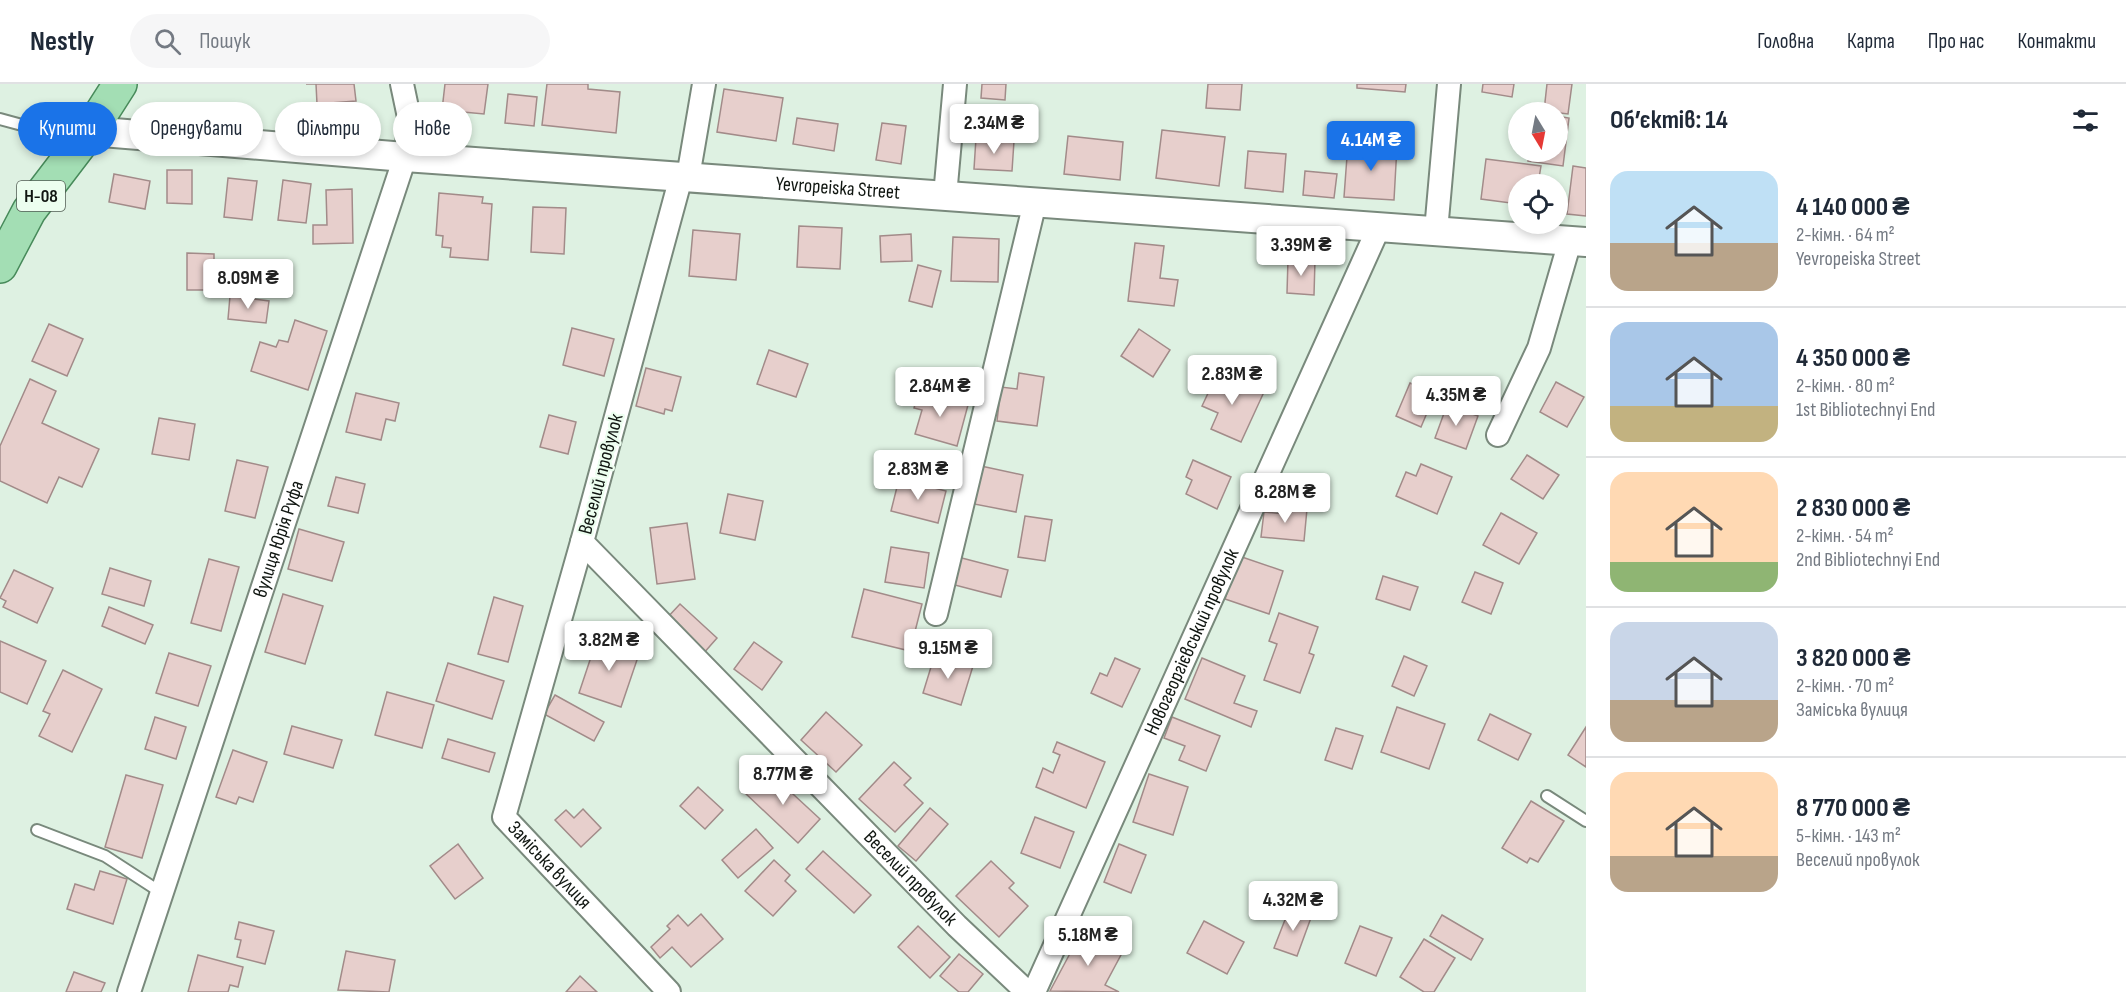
<!DOCTYPE html>
<html lang="uk">
<meta charset="utf-8">
<style>
:root{--surface:#fff;--page:#f6f6f7;--text:#1f2937;--muted:#747a83;--line:#e0e1e3;--accent:#1a73e8}
body{margin:0;font-family:"Sofia Sans Condensed",sans-serif;background:var(--page);color:var(--text);height:100vh;display:flex;flex-direction:column;font-size:22px;white-space:nowrap}
*{box-sizing:border-box;margin:0}
p{font-size:20px;color:var(--muted)}
.icon{flex:none;width:33px;height:33px;fill:none;stroke:currentColor;stroke-width:2;stroke-linecap:round;stroke-linejoin:round}
.map{position:relative;flex:1;overflow:hidden}
.sheet{display:flex;flex-direction:column;background:var(--surface);width:540px}
.sheet>*{flex:none}
.banner{position:absolute;left:18px;top:18px;width:570px;height:54px;display:flex;gap:12px}
.needle{width:39px;rotate:170deg}
.buttons{position:absolute;left:1508px;top:18px;display:grid;gap:12px}
.buttons a{display:grid;place-items:center;width:60px;height:60px;border-radius:50%;background:var(--surface);box-shadow:0 3px 9px #0003;font-size:30px}
.price{position:absolute;translate:-50% -51px;padding:0 14px;border-radius:6px;background:#fff;color:#222;font-size:20px;line-height:39px;filter:drop-shadow(0 2px 3px #0008)}
.price::after{content:'';position:absolute;left:50%;top:36px;width:18px;height:14px;margin-left:-9px;background:inherit;clip-path:polygon(0 0,100% 0,50% 100%)}
.price.current{background:var(--accent);color:#fff}
ul{padding:0;list-style:none}
li{display:flex;align-items:center;gap:18px;height:150px;padding:0 24px}
li+li{border-top:2px solid var(--line)}
li span{display:grid;place-items:center;flex:none;width:168px;height:120px;border-radius:18px;color:#555}
li>.icon{margin-inline-start:auto}
span .icon{width:72px;height:72px;fill:#fffc;stroke-width:1}
li b{font-size:26px}
h2{display:flex;justify-content:space-between;align-items:center;height:72px;padding:0 24px;font-size:26px}
.tag{padding:0 21px;border-radius:27px;background:var(--surface);box-shadow:0 3px 9px #0003;font-size:21px;line-height:54px}
.tag.current{background:var(--accent);color:#fff}
header{display:flex;align-items:center;gap:36px;box-sizing:border-box;height:84px;padding:0 30px;background:var(--surface);border-bottom:2px solid var(--line)}
header strong{font-size:28px}
nav{display:flex;gap:33px;margin-inline-start:auto;font-size:21px}
.search{width:420px;height:54px;background:var(--page);display:flex;align-items:center;gap:15px;box-sizing:border-box;padding:0 21px;border-radius:33px;color:var(--muted);font-size:22px}
main{display:flex;flex:1;min-height:0}
.map>svg:first-child{display:block}
</style>
<header>
<strong>Nestly</strong>
<div class="search"><svg class="icon" aria-label="search" viewBox="0 0 24 24"><circle cx="10" cy="10" r="6"/><path d="M15 15l6 6"/></svg>Пошук</div>
<nav><a>Головна</a><a>Карта</a><a>Про нас</a><a>Контакти</a></nav>
</header>
<main>
<div class="map">
<svg width="1586" height="908" viewBox="0 0 1586 908">
<rect width="100%" height="100%" fill="#def1e2"/>
<g fill="#e7cfcc" stroke="#a28b89" stroke-width="1.5">
<path d="M306 0H354L356 17 317 20 316 0Z"/>
<path d="M445 0H488L484 30 442 26Z"/>
<path d="M547 0H588V5L620 8 616 49 542 41Z"/>
<path d="M982 0H1006L1005 16 981 14Z"/>
<path d="M1208 0H1242L1240 26 1206 24Z"/>
<path d="M1357 0H1406L1405 8 1357 4Z"/>
<path d="M1483 0H1514L1512 13 1482 8Z"/>
<path d="M1547 0H1572L1568 30 1544 27Z"/>
<path d="M724 5 783 14 776 57 717 48Z"/>
<path d="M508 10 537 13 534 42 505 39Z"/>
<path d="M1557 32 1569 34 1563 82 1528 77 1529 68H1557Z"/>
<path d="M797 34 838 40 834 67 793 60Z"/>
<path d="M882 39 906 42 901 80 876 76Z"/>
<path d="M1162 46 1225 53 1219 102 1156 94Z"/>
<path d="M1068 52 1123 58 1120 96 1064 90Z"/>
<path d="M976 54 1014 57 1012 87 974 85Z"/>
<path d="M1348 59 1397 62 1394 116 1344 113Z"/>
<path d="M1248 67 1286 70 1283 108 1245 104Z"/>
<path d="M1486 75 1541 82 1538 100H1518V120L1481 115Z"/>
<path d="M1573 82 1586 84V132L1567 130Z"/>
<path d="M167 86H192V120L167 119Z"/>
<path d="M1305 87 1337 90 1334 114 1303 111Z"/>
<path d="M114 90 150 97 145 125 109 118Z"/>
<path d="M228 94 257 97 252 136 224 133Z"/>
<path d="M283 96 311 100 306 139 278 136Z"/>
<path d="M352 105 353 159 313 160V141H327L326 106Z"/>
<path d="M439 109 483 113 482 119 492 120 488 176 450 173 451 164 442 163 443 152 436 151Z"/>
<path d="M533 123 566 124 564 170 531 168Z"/>
<path d="M799 142 842 144 840 185 797 183Z"/>
<path d="M693 146 740 150 736 196 689 192Z"/>
<path d="M911 150 912 177 881 178 880 152Z"/>
<path d="M953 153 999 155 998 198 951 197Z"/>
<path d="M1135 159 1164 162 1160 194 1178 196 1174 222 1128 217Z"/>
<path d="M187 169 214 170V181H224L223 206H187Z"/>
<path d="M1288 175 1315 176 1314 211 1287 209Z"/>
<path d="M918 181 941 187 932 223 909 217Z"/>
<path d="M230 212 269 217 266 239 228 235Z"/>
<path d="M295 236 327 247 308 306 251 287 260 258 276 263 279 256 288 258Z"/>
<path d="M49 240 83 255 67 292 32 277Z"/>
<path d="M572 244 614 255 604 292 563 281Z"/>
<path d="M1139 245 1170 266 1153 293 1121 272Z"/>
<path d="M769 266 808 280 796 313 757 300Z"/>
<path d="M646 284 681 293 672 327 665 325 664 330 636 322Z"/>
<path d="M1218 288 1264 308 1241 358 1211 345 1218 329 1202 322Z"/>
<path d="M1019 289 1044 293 1037 342 997 337 1001 303 1017 305Z"/>
<path d="M30 295 56 307 42 339 99 365 82 403 59 393 47 419 0 397V362Z"/>
<path d="M1556 298 1584 313 1567 343 1540 328Z"/>
<path d="M1410 299 1435 310 1421 343 1396 332Z"/>
<path d="M919 307 968 321 957 362 915 350 922 326 914 324Z"/>
<path d="M356 309 399 319 395 337 386 335 381 356 346 348Z"/>
<path d="M1447 321 1478 332 1466 365 1435 354Z"/>
<path d="M549 331 576 338 568 370 540 363Z"/>
<path d="M159 334 195 340 189 376 152 370Z"/>
<path d="M1527 371 1559 391 1543 415 1511 395Z"/>
<path d="M237 376 268 383 255 434 225 427Z"/>
<path d="M1193 376 1231 393 1217 425 1186 410 1192 396 1186 393Z"/>
<path d="M1421 380 1452 393 1437 430 1396 412 1406 388 1416 392Z"/>
<path d="M981 382 1023 391 1016 428 974 420Z"/>
<path d="M336 393 365 400 358 429 328 422Z"/>
<path d="M899 395 946 407 938 439 891 427Z"/>
<path d="M728 410 763 417 755 456 720 449Z"/>
<path d="M1285 422 1307 425 1304 457 1261 453 1264 428 1284 430Z"/>
<path d="M1501 429 1537 449 1519 480 1483 461Z"/>
<path d="M1025 432 1052 436 1045 477 1018 473Z"/>
<path d="M687 439 695 495 657 500 650 444Z"/>
<path d="M299 445 344 458 332 497 288 485Z"/>
<path d="M891 463 929 469 924 504 885 498Z"/>
<path d="M1239 472 1283 487 1269 530 1225 515Z"/>
<path d="M958 473 1008 486 1001 513 951 500Z"/>
<path d="M209 475 239 483 221 547 191 539Z"/>
<path d="M110 484 151 497 144 522 102 510Z"/>
<path d="M14 486 53 504 37 539 3 523 6 517 0 514Z"/>
<path d="M1475 488 1503 499 1491 530 1462 518Z"/>
<path d="M1383 492 1418 503 1410 526 1376 515Z"/>
<path d="M864 505 922 520 910 567 852 553Z"/>
<path d="M283 510 323 522 305 580 265 568Z"/>
<path d="M494 513 523 522 508 578 478 570Z"/>
<path d="M680 520 717 554 703 570 666 535Z"/>
<path d="M109 523 153 541 145 560 102 542Z"/>
<path d="M1279 529 1318 543 1309 569 1314 571 1300 609 1264 596 1277 560 1269 557Z"/>
<path d="M598 552 640 567 621 623 579 609Z"/>
<path d="M0 557 46 577 27 620 0 608Z"/>
<path d="M754 558 782 578 762 606 734 585Z"/>
<path d="M169 569 211 582 198 622 156 609Z"/>
<path d="M935 570 973 582 961 621 923 609Z"/>
<path d="M1404 572 1427 582 1414 612 1392 602Z"/>
<path d="M1115 574 1140 585 1122 623 1091 609 1100 589 1107 592Z"/>
<path d="M1202 574 1245 592 1234 619 1257 627 1251 643 1185 615Z"/>
<path d="M448 579 504 597 492 635 436 617Z"/>
<path d="M63 586 102 605 72 668 39 652 50 630 43 627Z"/>
<path d="M387 608 434 621 422 664 375 651Z"/>
<path d="M555 611 604 638 594 657 544 630Z"/>
<path d="M1397 623 1445 640 1429 685 1381 668Z"/>
<path d="M826 628 862 661 836 688 801 656Z"/>
<path d="M1490 630 1531 650 1518 676 1478 656Z"/>
<path d="M155 633 186 643 176 675 145 665Z"/>
<path d="M1172 633 1220 652 1206 687 1179 676 1185 662 1164 654Z"/>
<path d="M292 642 342 656 333 684 284 670Z"/>
<path d="M1586 643V683L1568 671Z"/>
<path d="M1336 644 1363 652 1352 685 1325 676Z"/>
<path d="M448 655 495 669 489 688 442 674Z"/>
<path d="M1057 658 1105 678 1086 724 1036 703 1043 684 1053 689 1060 671 1053 668Z"/>
<path d="M233 666 267 678 253 718 239 713 236 720 216 713Z"/>
<path d="M894 678 911 694 904 701 923 719 895 748 859 715Z"/>
<path d="M767 686 820 735 798 759 745 709Z"/>
<path d="M1149 690 1188 703 1173 751 1133 738Z"/>
<path d="M126 691 163 701 142 774 105 763Z"/>
<path d="M698 703 723 726 705 745 680 722Z"/>
<path d="M1531 717 1564 737 1538 778 1530 774 1527 779 1502 764Z"/>
<path d="M930 724 948 740 916 777 898 762Z"/>
<path d="M583 725 601 744 581 763 555 736 566 726 574 734Z"/>
<path d="M1035 733 1074 748 1060 784 1021 769Z"/>
<path d="M756 745 773 764 738 794 722 776Z"/>
<path d="M458 760 483 794 455 815 430 782Z"/>
<path d="M1119 760 1146 771 1131 809 1104 798Z"/>
<path d="M823 767 871 811 854 829 806 785Z"/>
<path d="M774 776 790 791 785 797 796 807 773 832 745 807Z"/>
<path d="M991 777 1014 799 1009 804 1028 822 999 853 956 812Z"/>
<path d="M100 787 127 795 113 840 67 825 75 800 94 806Z"/>
<path d="M1290 823 1312 831 1297 872 1274 864Z"/>
<path d="M701 830 723 855 691 883 672 863 660 874 651 863 670 845 667 842 678 831 688 842Z"/>
<path d="M1442 831 1483 855 1471 876 1430 852Z"/>
<path d="M1204 837 1244 858 1227 890 1187 869Z"/>
<path d="M239 838 274 847 265 880 237 873 241 856 235 855Z"/>
<path d="M918 842 950 873 930 894 898 863Z"/>
<path d="M1360 842 1392 854 1376 892 1345 879Z"/>
<path d="M1082 847 1122 869 1105 901 1119 908 1050 907Z"/>
<path d="M1424 855 1455 874 1434 908H1424L1400 893Z"/>
<path d="M346 867 395 876 389 908 338 906Z"/>
<path d="M959 870 983 890 968 908H959L940 892Z"/>
<path d="M198 871 243 883 238 903 230 901 228 908H188Z"/>
<path d="M74 888 105 899 101 908H66Z"/>
<path d="M580 892 597 908H566Z"/>
</g>
<g fill="none" stroke-linecap="round" stroke-linejoin="round">
<defs>
<g id="service">
<path d="M0 35 22 41 83 46"/>
<path d="M1547 712 1586 737"/>
<path d="M37 746 105 772 162 809"/>
</g>
<g id="minor">
<path id="s1" d="M681 93 582 458 957 842 1027 908"/>
<path d="M688 93 704 0"/>
<path d="M945 112 955 0"/>
<path d="M1436 147 1449 0"/>
<path d="M1498 351 1539 264 1570 157"/>
<path id="s2" d="M582 458 504 733 669 908"/>
<path d="M936 530 1035 118"/>
<path id="s3" d="M129 908 405 73 410 38 402 0"/>
<path id="s4" d="M1034 908 1379 143"/>
</g>
<g id="tertiary">
<path id="s5" d="M90 47 405 73 1586 158"/>
</g>
<path id="primary" d="M0 182 29 127 90 47 120 0"/>
</defs>
<use href="#service" stroke="#79897c" stroke-width="14"/>
<use href="#minor" stroke="#79897c" stroke-width="26"/>
<use href="#tertiary" stroke="#79897c" stroke-width="32"/>
<use href="#primary" stroke="#478a5a" stroke-width="36"/>
<use href="#service" stroke="#fff" stroke-width="10"/>
<use href="#minor" stroke="#fff" stroke-width="22"/>
<use href="#tertiary" stroke="#fff" stroke-width="28"/>
<use href="#primary" stroke="#a3deb4" stroke-width="33"/>
</g>
<g text-anchor="middle" dominant-baseline="central" stroke-width="4.5" stroke-linejoin="round" paint-order="stroke">
<rect fill="#ecfeef" stroke="#525c54" stroke-width="1.5" x="17" y="97" width="48" height="30" rx="4.5"/>
<g font-size="18" font-weight="bold" fill="#101611">
<text x="41" y="112">Н-08</text>
</g>
<g font-size="20" fill="#101611" stroke="#ecfeef">
<text stroke="none"><textPath href="#s5" startOffset="750">Yevropeiska Street</textPath></text>
<text transform="translate(601 390) rotate(-75)">Веселий провулок</text>
<text stroke="none"><textPath href="#s3" startOffset="477">вулиця Юрія Руфа</textPath></text>
<text stroke="none"><textPath href="#s4" startOffset="384">Новогеоргієвський провулок</textPath></text>
<text stroke="none"><textPath href="#s2" startOffset="352">Заміська вулиця</textPath></text>
<text stroke="none"><textPath href="#s1" startOffset="848">Веселий провулок</textPath></text>
</g>
</g>
</svg>
<div class="buttons">
<a><svg class="needle" viewBox="-14 -14 28 28"><path d="M0-13l5 13h-10z" fill="#e53935"/><path d="M0 13l5-13h-10z" fill="#747a83"/></svg></a>
<a><svg class="icon" aria-label="locate" viewBox="0 0 24 24"><circle cx="12" cy="12" r="6"/><path d="M12 2v4M12 18v4M2 12h4M18 12h4"/></svg></a>
</div>
<b class="price" style="left:994px;top:71px">2.34M ₴</b>
<b class="price current" style="left:1371px;top:88px">4.14M ₴</b>
<b class="price" style="left:1301px;top:193px">3.39M ₴</b>
<b class="price" style="left:248px;top:226px">8.09M ₴</b>
<b class="price" style="left:1232px;top:322px">2.83M ₴</b>
<b class="price" style="left:940px;top:334px">2.84M ₴</b>
<b class="price" style="left:1456px;top:343px">4.35M ₴</b>
<b class="price" style="left:918px;top:417px">2.83M ₴</b>
<b class="price" style="left:1285px;top:440px">8.28M ₴</b>
<b class="price" style="left:609px;top:588px">3.82M ₴</b>
<b class="price" style="left:948px;top:596px">9.15M ₴</b>
<b class="price" style="left:783px;top:722px">8.77M ₴</b>
<b class="price" style="left:1293px;top:848px">4.32M ₴</b>
<b class="price" style="left:1088px;top:883px">5.18M ₴</b>
<div class="banner">
<a class="tag current">Купити</a>
<a class="tag">Орендувати</a>
<a class="tag">Фільтри</a>
<a class="tag">Нове</a>
</div>
</div>
<section class="sheet">
<h2>Об’єктів: 14<svg class="icon" aria-label="filters" viewBox="0 0 24 24"><path d="M4 7h16M4 17h16"/><circle cx="9" cy="7" r="2"/><circle cx="15" cy="17" r="2"/></svg></h2>
<ul>
<li><span style="background:linear-gradient(#bfe0f5 60%,#b9a48a 0)"><svg class="icon" aria-label="home" viewBox="0 0 24 24"><path d="M3 11l9-7 9 7M6 9v11h12V9"/></svg></span><div><b>4 140 000 ₴</b><p>2-кімн. · 64 m²</p><p>Yevropeiska Street</p></div></li>
<li><span style="background:linear-gradient(#a9c7e8 70%,#c2b280 0)"><svg class="icon" aria-label="home" viewBox="0 0 24 24"><path d="M3 11l9-7 9 7M6 9v11h12V9"/></svg></span><div><b>4 350 000 ₴</b><p>2-кімн. · 80 m²</p><p>1st Bibliotechnyi End</p></div></li>
<li><span style="background:linear-gradient(#ffd9b3 75%,#8fb573 0)"><svg class="icon" aria-label="home" viewBox="0 0 24 24"><path d="M3 11l9-7 9 7M6 9v11h12V9"/></svg></span><div><b>2 830 000 ₴</b><p>2-кімн. · 54 m²</p><p>2nd Bibliotechnyi End</p></div></li>
<li><span style="background:linear-gradient(#c9d6e8 65%,#b9a48a 0)"><svg class="icon" aria-label="home" viewBox="0 0 24 24"><path d="M3 11l9-7 9 7M6 9v11h12V9"/></svg></span><div><b>3 820 000 ₴</b><p>2-кімн. · 70 m²</p><p>Заміська вулиця</p></div></li>
<li><span style="background:linear-gradient(#ffd9b3 70%,#b9a48a 0)"><svg class="icon" aria-label="home" viewBox="0 0 24 24"><path d="M3 11l9-7 9 7M6 9v11h12V9"/></svg></span><div><b>8 770 000 ₴</b><p>5-кімн. · 143 m²</p><p>Веселий провулок</p></div></li>
</ul>
</section>
</main>
